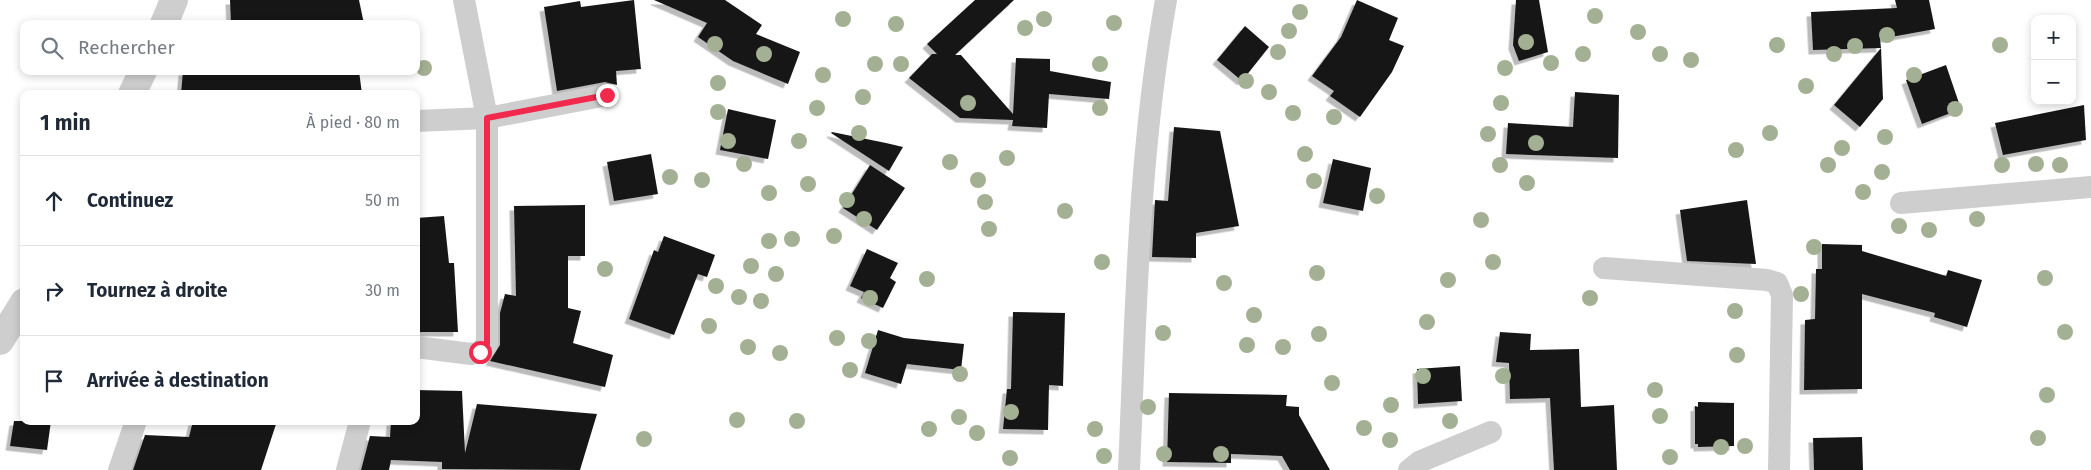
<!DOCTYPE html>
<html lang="fr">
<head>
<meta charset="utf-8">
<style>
  :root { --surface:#fff; --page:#f6f6f7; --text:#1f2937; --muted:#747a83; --line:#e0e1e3 }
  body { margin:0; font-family:"Fira Sans",sans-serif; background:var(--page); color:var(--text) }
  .controls { position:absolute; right:15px; top:15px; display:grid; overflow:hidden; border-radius:10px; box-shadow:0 2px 8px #0003 }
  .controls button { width:45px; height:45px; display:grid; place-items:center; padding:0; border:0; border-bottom:1px solid var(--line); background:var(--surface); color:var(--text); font:25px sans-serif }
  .stop { position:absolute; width:15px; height:15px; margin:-11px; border:4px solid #f1294d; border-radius:50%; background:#fff }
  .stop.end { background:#f1294d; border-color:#fff; box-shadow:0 1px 5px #0008 }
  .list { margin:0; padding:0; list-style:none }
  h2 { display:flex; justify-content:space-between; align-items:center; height:65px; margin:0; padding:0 20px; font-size:21px }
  h2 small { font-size:16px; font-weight:400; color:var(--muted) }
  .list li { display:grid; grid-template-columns:32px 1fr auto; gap:15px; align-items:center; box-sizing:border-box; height:90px; padding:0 20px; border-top:1px solid var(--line) }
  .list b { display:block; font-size:19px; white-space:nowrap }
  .list em { font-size:16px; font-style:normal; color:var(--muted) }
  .icon { flex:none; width:28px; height:28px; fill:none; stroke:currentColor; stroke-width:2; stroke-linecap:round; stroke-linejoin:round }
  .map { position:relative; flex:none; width:2091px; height:470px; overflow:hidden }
  .search { position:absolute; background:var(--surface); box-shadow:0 2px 8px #0003; left:20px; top:20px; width:400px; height:55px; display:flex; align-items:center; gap:12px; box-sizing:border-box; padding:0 18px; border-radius:10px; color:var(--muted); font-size:19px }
  .panel { position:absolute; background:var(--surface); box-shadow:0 2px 8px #0003; left:20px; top:90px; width:400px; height:335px; border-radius:10px }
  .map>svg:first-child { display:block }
  .building { fill:#181818; filter:url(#shadow) }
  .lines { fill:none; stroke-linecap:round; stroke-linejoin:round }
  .minor { stroke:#cecece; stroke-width:22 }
  .tertiary { stroke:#cecece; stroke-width:28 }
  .tree { fill:#a4b093 }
  .route { stroke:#f1294d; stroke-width:6 }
</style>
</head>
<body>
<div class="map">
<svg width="2091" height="470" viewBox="0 0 2091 470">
  <defs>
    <filter id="shadow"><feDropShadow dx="-4.5" dy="4.5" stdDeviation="0" flood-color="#0004"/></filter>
  </defs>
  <rect width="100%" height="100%" fill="#fff"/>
  <g class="building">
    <path d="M230 0H359L364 24H231Z"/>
    <path d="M634 0 641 69 616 71 617 85 605 82 557 91 544 7 580 1 581 7Z"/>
    <path d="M654 0H725L762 25 756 34 800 52 788 84 733 61 698 37 707 23Z"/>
    <path d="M975 0H1014L955 55H961L1013 114 1016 58 1050 59V71L1111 82 1109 99 1049 94 1047 128 1012 126 1013 120 960 118 909 78 932 54H937L927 44Z"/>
    <path d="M1357 0 1398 18 1389 40 1404 46 1392 72 1360 117 1330 96 1334 91 1312 76 1341 37Z"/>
    <path d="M1516 0H1539L1548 52 1519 61 1513 45Z"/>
    <path d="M1895 0H1929L1935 29 1880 39 1881 48 1813 50 1811 12 1897 8Z"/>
    <path d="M1245 26 1269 47 1242 81 1217 60Z"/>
    <path d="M1881 48 1883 99 1860 127 1834 105Z"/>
    <path d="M1946 65 1961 109 1922 124 1906 80Z"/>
    <path d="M183 71H359L362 94H181Z"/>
    <path d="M1575 92 1619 95 1618 158 1506 154 1508 123 1573 127Z"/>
    <path d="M2084 105 2086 140 2003 155 1995 123Z"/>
    <path d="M728 109 776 120 768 159 720 150Z"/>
    <path d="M1174 127 1220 131 1239 226 1196 233V258L1152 257 1155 200 1168 201Z"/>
    <path d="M832 132 886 143 903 147 889 171 831 133Z"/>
    <path d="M651 154 658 194 614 201 607 162Z"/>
    <path d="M1333 159 1371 168 1363 211 1323 203Z"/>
    <path d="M870 165 905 188 877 230 843 208Z"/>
    <path d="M1747 200 1756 264 1687 261 1680 210Z"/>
    <path d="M585 205V256H568V308L581 311 573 343 613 355 605 387 490 361 500 345V313L505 294 516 296 514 206Z"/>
    <path d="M444 216 449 263H454L458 332H416V218Z"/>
    <path d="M664 236 715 255 707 277 698 274 674 335 629 319 654 250 658 252Z"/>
    <path d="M1822 244 1862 245V251L1946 276 1948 270 1982 280 1967 327 1934 317 1935 313 1862 294V389L1804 390 1805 320 1815 319 1816 269H1822Z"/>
    <path d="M867 249 898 263 890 278 896 282 883 308 861 298 864 292 850 286Z"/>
    <path d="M1013 312 1065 313 1063 386 1049 385 1048 430 1003 429 1007 389H1011Z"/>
    <path d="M878 330 904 338 964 344 961 370 907 364 901 384 865 373Z"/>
    <path d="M1500 332 1531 334 1530 350 1579 349 1581 407 1614 405 1617 470H1554L1550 398 1510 399 1509 363 1496 362Z"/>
    <path d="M1460 366 1462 401 1418 404 1417 369Z"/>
    <path d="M416 390 462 391 465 453 477 404 597 414 580 470 442 469V462L391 460 389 470H361L370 436 390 437 391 421H416Z"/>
    <path d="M1169 393 1287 395 1286 406 1299 407V415L1330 470H1290L1282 456 1231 454V463L1167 462Z"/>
    <path d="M1698 402 1734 403V446L1698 447V444H1695V406L1698 407Z"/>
    <path d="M14 421H51L47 450 10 446Z"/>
    <path d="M193 421H277L261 470H133L145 435 189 437Z"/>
    <path d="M1862 437 1863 470H1814L1813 438Z"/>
  </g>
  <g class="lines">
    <g class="minor">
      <path d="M416 121 487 118 607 95"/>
      <path d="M1901 203 2091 187"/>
      <path d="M1604 268 1767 280 1777 283 1782 295 1779 470"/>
      <path d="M416 347 471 354 480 352 487 344V118L464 0"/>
      <path d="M119 470 136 421"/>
      <path d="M347 470 360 421"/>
      <path d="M1129 470C1136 313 1138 155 1166 0"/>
      <path d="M1409 470 1419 462 1491 432"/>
    </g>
    <g class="tertiary">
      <path d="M164 24 174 0"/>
      <path d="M132 94 143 71"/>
      <path d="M0 341 24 302"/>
    </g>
  </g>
  <g class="tree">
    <circle cx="1300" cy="12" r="8"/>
    <circle cx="1595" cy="16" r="8"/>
    <circle cx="843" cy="19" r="8"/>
    <circle cx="1044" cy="19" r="8"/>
    <circle cx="1114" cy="23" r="8"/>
    <circle cx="896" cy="24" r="8"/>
    <circle cx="1025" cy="28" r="8"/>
    <circle cx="1289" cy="31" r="8"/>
    <circle cx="1638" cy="32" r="8"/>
    <circle cx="1887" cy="35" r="8"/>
    <circle cx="1526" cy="42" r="8"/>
    <circle cx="715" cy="44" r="8"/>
    <circle cx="1777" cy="45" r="8"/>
    <circle cx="2000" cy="45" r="8"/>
    <circle cx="1855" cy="46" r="8"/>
    <circle cx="1278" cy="52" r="8"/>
    <circle cx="764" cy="54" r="8"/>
    <circle cx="1583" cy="54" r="8"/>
    <circle cx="1660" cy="54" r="8"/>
    <circle cx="1834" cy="54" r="8"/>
    <circle cx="1691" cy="60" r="8"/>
    <circle cx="1551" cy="63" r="8"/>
    <circle cx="875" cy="64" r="8"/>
    <circle cx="901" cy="64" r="8"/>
    <circle cx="1100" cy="64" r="8"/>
    <circle cx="424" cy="68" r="8"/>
    <circle cx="1505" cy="68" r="8"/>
    <circle cx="823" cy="75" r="8"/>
    <circle cx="1914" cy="75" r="8"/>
    <circle cx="1246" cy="81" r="8"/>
    <circle cx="718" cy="83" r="8"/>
    <circle cx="1806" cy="86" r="8"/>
    <circle cx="1269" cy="92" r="8"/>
    <circle cx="863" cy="97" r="8"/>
    <circle cx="968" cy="103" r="8"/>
    <circle cx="1501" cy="103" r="8"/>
    <circle cx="817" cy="108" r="8"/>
    <circle cx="1100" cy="108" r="8"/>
    <circle cx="1955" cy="109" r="8"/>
    <circle cx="718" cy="112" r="8"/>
    <circle cx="1293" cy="113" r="8"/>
    <circle cx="1334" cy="117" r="8"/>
    <circle cx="859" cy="133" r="8"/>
    <circle cx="1770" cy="133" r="8"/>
    <circle cx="1488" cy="134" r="8"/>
    <circle cx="1885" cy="137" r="8"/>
    <circle cx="728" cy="141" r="8"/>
    <circle cx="799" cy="141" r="8"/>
    <circle cx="1536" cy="143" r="8"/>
    <circle cx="1842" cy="148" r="8"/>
    <circle cx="1736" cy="150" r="8"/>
    <circle cx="1305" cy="154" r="8"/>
    <circle cx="1007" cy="158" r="8"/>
    <circle cx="950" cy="162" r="8"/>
    <circle cx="744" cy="164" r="8"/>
    <circle cx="2036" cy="164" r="8"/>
    <circle cx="1500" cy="165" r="8"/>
    <circle cx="1828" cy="165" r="8"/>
    <circle cx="2002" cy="165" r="8"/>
    <circle cx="2060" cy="165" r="8"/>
    <circle cx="1882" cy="172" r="8"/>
    <circle cx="670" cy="177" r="8"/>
    <circle cx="702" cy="180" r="8"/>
    <circle cx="978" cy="180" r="8"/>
    <circle cx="1314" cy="181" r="8"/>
    <circle cx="1527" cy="183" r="8"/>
    <circle cx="808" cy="184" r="8"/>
    <circle cx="1863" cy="192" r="8"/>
    <circle cx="769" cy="193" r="8"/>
    <circle cx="1377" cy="196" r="8"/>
    <circle cx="847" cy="200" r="8"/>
    <circle cx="985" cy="202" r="8"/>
    <circle cx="1065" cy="211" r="8"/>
    <circle cx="864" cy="219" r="8"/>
    <circle cx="1977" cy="219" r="8"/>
    <circle cx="1481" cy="220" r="8"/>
    <circle cx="1899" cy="226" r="8"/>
    <circle cx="989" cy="229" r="8"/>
    <circle cx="1929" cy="230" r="8"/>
    <circle cx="834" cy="236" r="8"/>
    <circle cx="792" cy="239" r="8"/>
    <circle cx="769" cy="241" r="8"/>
    <circle cx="1814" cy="247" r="8"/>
    <circle cx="1102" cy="262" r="8"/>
    <circle cx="1493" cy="262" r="8"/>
    <circle cx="751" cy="266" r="8"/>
    <circle cx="605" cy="269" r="8"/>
    <circle cx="1317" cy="273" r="8"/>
    <circle cx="776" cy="274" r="8"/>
    <circle cx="2045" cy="278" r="8"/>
    <circle cx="927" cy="279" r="8"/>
    <circle cx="1448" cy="280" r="8"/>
    <circle cx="1224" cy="283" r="8"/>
    <circle cx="716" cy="286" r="8"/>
    <circle cx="1801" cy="294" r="8"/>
    <circle cx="739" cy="297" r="8"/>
    <circle cx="870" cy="298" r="8"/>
    <circle cx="1590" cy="298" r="8"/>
    <circle cx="761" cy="301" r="8"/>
    <circle cx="1735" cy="311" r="8"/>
    <circle cx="1254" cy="315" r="8"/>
    <circle cx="1427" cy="322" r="8"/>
    <circle cx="709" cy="326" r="8"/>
    <circle cx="2065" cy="332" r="8"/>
    <circle cx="1163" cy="333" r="8"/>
    <circle cx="1319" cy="334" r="8"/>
    <circle cx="837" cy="338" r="8"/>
    <circle cx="869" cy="341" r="8"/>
    <circle cx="1247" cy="345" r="8"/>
    <circle cx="748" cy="347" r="8"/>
    <circle cx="1283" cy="347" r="8"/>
    <circle cx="780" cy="353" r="8"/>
    <circle cx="1737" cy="355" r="8"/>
    <circle cx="850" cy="370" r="8"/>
    <circle cx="960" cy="374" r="8"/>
    <circle cx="1423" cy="376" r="8"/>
    <circle cx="1503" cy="376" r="8"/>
    <circle cx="1332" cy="383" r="8"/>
    <circle cx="1655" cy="390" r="8"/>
    <circle cx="2047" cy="395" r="8"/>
    <circle cx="1391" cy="405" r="8"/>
    <circle cx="1148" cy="407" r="8"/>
    <circle cx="1011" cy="412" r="8"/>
    <circle cx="1660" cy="416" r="8"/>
    <circle cx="959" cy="417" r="8"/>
    <circle cx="737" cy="420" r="8"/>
    <circle cx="797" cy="421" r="8"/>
    <circle cx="1450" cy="421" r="8"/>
    <circle cx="1364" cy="428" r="8"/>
    <circle cx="929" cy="429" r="8"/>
    <circle cx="1095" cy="429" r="8"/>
    <circle cx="977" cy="433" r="8"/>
    <circle cx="2038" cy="438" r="8"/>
    <circle cx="644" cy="439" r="8"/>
    <circle cx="1390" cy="440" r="8"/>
    <circle cx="1745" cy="446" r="8"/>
    <circle cx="1721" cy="447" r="8"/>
    <circle cx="1164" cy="454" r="8"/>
    <circle cx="1221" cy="454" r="8"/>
    <circle cx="1104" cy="456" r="8"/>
    <circle cx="1670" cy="457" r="8"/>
    <circle cx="1010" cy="458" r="8"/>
  </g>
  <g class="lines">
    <path class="route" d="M480 352 487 344V118L607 95"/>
  </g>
</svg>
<div class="controls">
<button>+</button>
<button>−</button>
</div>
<div class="stop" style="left:480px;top:352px"></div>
<div class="stop end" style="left:607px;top:95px"></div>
<div class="search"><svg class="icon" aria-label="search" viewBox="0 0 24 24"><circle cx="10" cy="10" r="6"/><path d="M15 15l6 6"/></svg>Rechercher</div>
<section class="panel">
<h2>1 min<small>À pied · 80 m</small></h2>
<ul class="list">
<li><svg class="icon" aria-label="ahead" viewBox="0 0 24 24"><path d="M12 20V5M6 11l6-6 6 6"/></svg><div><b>Continuez</b></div><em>50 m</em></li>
<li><svg class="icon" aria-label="right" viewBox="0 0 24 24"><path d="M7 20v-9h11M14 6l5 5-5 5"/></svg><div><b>Tournez à droite</b></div><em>30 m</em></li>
<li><svg class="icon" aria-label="arrive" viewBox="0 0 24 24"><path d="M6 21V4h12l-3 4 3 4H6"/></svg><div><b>Arrivée à destination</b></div></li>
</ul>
</section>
</div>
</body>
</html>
